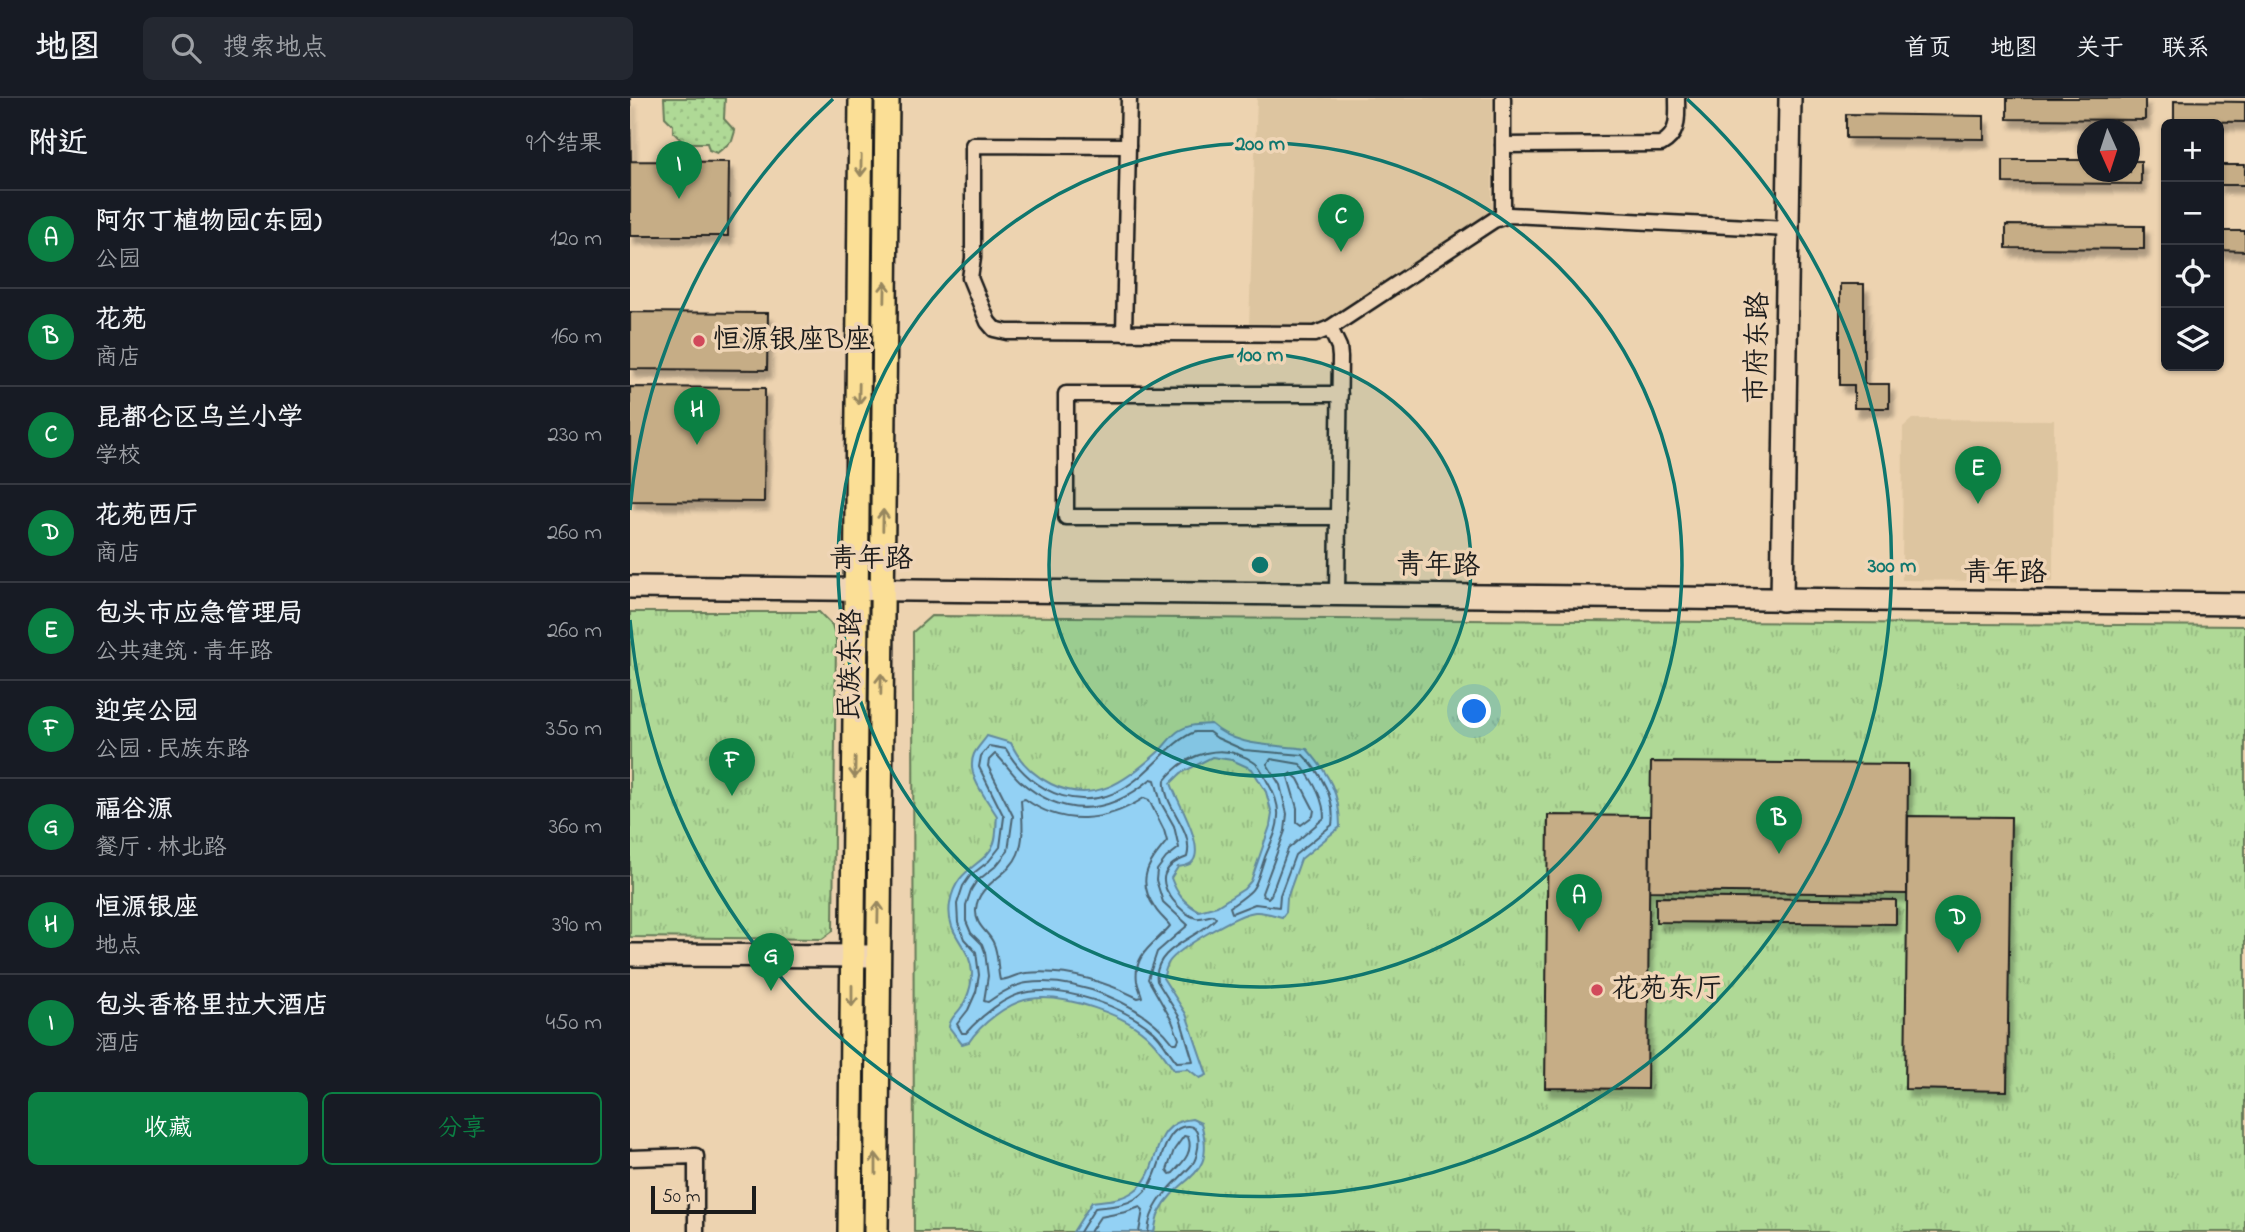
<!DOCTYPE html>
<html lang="zh">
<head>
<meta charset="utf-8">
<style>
  :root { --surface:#171b24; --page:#242831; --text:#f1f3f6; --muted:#9ea1a6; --line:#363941; --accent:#0b8043 }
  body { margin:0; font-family:"Indie Flower","LXGW WenKai TC",sans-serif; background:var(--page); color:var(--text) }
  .controls { position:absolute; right:21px; top:21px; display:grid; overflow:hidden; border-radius:10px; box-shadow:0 2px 5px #0004 }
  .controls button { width:63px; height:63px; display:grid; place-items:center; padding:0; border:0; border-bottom:2px solid var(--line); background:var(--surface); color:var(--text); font:35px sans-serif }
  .compass { position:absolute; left:1447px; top:21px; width:63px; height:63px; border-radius:50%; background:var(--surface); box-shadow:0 2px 5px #0004; rotate:177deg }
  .scale { position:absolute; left:21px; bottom:18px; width:105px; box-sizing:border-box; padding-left:7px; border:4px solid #1c1c1c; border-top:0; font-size:19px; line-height:24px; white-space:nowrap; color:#1c1c1c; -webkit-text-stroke:5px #efd5b6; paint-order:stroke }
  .you { position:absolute; left:845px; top:614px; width:24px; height:24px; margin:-18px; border:5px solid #fff; border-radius:50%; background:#1a73e8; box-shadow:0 0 0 10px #1a73e833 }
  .badge { display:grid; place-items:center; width:46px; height:46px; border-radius:50%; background:var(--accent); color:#fff; font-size:23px; font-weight:700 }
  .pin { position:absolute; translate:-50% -58px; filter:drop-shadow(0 2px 4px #0008) }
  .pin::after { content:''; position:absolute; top:37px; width:24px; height:21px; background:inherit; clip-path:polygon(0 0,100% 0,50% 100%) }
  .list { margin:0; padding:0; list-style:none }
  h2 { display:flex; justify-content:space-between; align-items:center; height:91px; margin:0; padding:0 28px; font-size:30px }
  h2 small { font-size:23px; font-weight:400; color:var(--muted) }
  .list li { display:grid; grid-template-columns:46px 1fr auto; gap:21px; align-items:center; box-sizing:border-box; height:98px; padding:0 28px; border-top:2px solid var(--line) }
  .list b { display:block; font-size:26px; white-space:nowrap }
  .list p { margin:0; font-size:23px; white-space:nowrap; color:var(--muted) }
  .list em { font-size:23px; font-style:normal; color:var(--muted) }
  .actions { display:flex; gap:14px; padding:21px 28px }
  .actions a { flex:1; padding:16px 0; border:2px solid var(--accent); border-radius:10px; text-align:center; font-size:24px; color:var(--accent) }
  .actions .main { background:var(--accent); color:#fff }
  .icon { flex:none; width:38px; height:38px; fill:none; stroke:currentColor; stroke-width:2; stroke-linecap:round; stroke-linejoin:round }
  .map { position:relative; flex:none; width:1615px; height:1134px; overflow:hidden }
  header { display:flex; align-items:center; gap:42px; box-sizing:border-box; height:98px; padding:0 35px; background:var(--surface); border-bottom:2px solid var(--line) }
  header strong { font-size:33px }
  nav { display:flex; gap:38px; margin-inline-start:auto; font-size:24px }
  .search { width:490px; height:63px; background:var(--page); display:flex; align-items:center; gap:18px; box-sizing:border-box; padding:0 24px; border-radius:10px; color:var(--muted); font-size:26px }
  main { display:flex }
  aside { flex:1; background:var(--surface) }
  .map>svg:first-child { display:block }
  .built { fill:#ddc5a0 }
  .grass { fill:url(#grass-dots); stroke:#667a59; stroke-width:2 }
  .park { fill:url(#park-tufts); stroke:#667a59; stroke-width:2 }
  .water { fill:#93d1f4; stroke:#63899e; stroke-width:2; fill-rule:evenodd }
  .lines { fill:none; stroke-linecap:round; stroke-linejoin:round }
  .shore { stroke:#4c6472; stroke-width:2 }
  .building { fill:#c6ad86; stroke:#1c1c1c; stroke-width:2; filter:url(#shadow) }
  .street-casing { stroke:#1c1c1c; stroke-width:19 }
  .secondary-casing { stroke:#1c1c1c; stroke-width:26 }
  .primary-casing { stroke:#1c1c1c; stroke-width:28 }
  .street { stroke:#efd5b6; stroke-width:14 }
  .secondary { stroke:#efd5b6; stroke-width:21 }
  .primary { stroke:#fbdf96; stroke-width:23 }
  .oneway { stroke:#97875f }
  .ring { fill:none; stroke:#0f766e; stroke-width:3.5 }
  .poi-dot { fill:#d1495b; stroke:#efd5b6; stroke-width:2.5 }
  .labels { text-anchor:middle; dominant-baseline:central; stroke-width:7; stroke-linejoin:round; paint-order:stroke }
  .poi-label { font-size:28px; fill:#1c1c1c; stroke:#efd5b6; text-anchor:start }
  .street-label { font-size:28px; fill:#1c1c1c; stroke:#efd5b6 }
  .centre { fill:#0f766e; stroke:#efd5b6; stroke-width:3.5 }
  .ring-label { font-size:21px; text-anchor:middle; font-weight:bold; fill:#0f766e; stroke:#efd5b6; stroke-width:7; stroke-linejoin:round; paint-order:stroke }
</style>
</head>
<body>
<header>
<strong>地图</strong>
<div class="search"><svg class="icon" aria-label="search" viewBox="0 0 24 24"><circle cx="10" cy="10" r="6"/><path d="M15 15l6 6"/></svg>搜索地点</div>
<nav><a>首页</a><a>地图</a><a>关于</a><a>联系</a></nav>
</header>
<main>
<aside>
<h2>附近<small>9个结果</small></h2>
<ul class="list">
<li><span class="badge">A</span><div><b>阿尔丁植物园(东园)</b><p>公园</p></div><em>120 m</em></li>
<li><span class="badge">B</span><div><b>花苑</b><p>商店</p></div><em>160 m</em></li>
<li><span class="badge">C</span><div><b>昆都仑区乌兰小学</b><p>学校</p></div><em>230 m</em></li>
<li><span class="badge">D</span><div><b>花苑西厅</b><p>商店</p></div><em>260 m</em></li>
<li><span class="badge">E</span><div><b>包头市应急管理局</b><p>公共建筑 · 青年路</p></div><em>260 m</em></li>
<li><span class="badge">F</span><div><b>迎宾公园</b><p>公园 · 民族东路</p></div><em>350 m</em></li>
<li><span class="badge">G</span><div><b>福谷源</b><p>餐厅 · 林北路</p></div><em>360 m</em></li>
<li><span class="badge">H</span><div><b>恒源银座</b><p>地点</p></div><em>390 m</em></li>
<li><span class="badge">I</span><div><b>包头香格里拉大酒店</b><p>酒店</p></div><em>450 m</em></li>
</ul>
<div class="actions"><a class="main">收藏</a><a>分享</a></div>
</aside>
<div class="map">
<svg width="1615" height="1134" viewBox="0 0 1615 1134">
  <defs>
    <pattern id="grass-dots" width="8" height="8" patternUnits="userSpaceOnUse" patternTransform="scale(1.75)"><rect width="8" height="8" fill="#afd996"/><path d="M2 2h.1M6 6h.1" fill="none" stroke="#96ba81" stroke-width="1.8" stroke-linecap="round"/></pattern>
    <pattern id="park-tufts" width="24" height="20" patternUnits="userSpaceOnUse" patternTransform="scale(1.75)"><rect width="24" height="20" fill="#afd996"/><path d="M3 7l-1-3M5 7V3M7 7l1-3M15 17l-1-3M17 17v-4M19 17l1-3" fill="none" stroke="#96ba81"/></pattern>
    <filter id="shadow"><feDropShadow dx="4.5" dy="8" stdDeviation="2" flood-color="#0004"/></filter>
  </defs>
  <rect width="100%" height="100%" fill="#edd3b0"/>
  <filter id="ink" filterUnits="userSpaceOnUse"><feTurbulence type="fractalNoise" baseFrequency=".0143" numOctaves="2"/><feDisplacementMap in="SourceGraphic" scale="14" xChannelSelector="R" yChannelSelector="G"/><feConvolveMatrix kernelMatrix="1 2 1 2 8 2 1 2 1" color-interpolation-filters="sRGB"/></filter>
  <g filter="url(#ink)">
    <g class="built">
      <path d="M627 0H862V112L691 226 683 229 619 228Z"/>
      <path d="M1282 321 1424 322 1423 484 1272 482 1273 329Z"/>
    </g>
    <path class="grass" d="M34 0H95L94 21 105 33 102 43 87 55 79 52 77 45H54L43 34V27L35 19Z"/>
    <g class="park">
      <path d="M0 514H189L202 527 206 540 203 833 192 841 0 839Z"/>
      <path d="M301 518 1615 528V1134H284L283 534Z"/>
    </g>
    <g class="water">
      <path d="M581 626C607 650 645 646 677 651 699 676 710 696 710 729L671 761 657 800 656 814 652 819C644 817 633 813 625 814 607 816 549 850 539 864 536 868 535 875 533 880L556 916 577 977 570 980 558 971 544 972C537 962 530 951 521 942 497 916 434 896 400 901 378 904 350 927 339 944L332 946 319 929C320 920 325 918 330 911 337 902 342 887 342 875 341 847 315 838 320 805 326 768 356 768 364 745 367 737 366 726 367 718 357 701 335 677 344 656 347 650 353 644 357 638L381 645C389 663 403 677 421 686 464 707 496 683 527 655 535 648 541 637 550 632 560 626 570 627 581 626ZM582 659 602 662 622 671 636 694 642 716 640 728 621 783 614 791 587 808 569 813C554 805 547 796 541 780L548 769C553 768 560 768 563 763 575 747 546 702 541 685L551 675Z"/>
      <path d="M562 1021 571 1025C587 1082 550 1075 530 1113 526 1119 526 1127 524 1134H443L462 1104C476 1102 492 1102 504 1093 534 1073 517 1025 562 1021Z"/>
    </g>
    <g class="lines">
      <g class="shore">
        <path d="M565 634H579L587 640 614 652 673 657C691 675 706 701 702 727L665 757 650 797 649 809 625 806 602 815 600 809C629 789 624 791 635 759 640 746 648 733 648 718 649 707 643 693 637 683 634 677 631 669 625 665 595 643 557 654 535 682 532 709 565 731 557 759 548 763 540 765 535 776 529 791 552 816 566 820 571 821 578 818 583 817L586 820C570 840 522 849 527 883L550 920 563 963 547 964C539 955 533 942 524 934 495 909 437 888 398 894 376 897 350 919 336 935H332L327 926 338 912 346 894 349 877 346 854 334 841 328 825 327 806 333 788 340 778 359 763 370 749 374 719 349 669 351 658 359 648 376 651C402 697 457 719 503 684 523 670 544 641 565 634Z"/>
        <path d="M365 656C370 658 383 677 390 683 434 721 478 717 521 681L525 682 531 705 544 728 549 750 536 760 527 772 526 782 533 804 558 827 527 854 518 881 542 923 549 941 547 945H543C513 905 446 879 397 885 383 887 369 896 358 904L354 903 358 878 355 854 352 846 341 835 336 823V807L341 792 346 784 366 768 378 753 383 718 358 668 359 662Z"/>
        <path d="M641 661 670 666C682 681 694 701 694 720L658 751 641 797 638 800 633 798 632 795 655 733 657 716 650 687 637 666Z"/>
        <path d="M661 675 668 681 684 712 683 718 671 727 667 724V710L658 679Z"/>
        <path d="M514 700 519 702 534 732 537 743C519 765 505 781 525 810 529 817 536 822 540 828 526 845 503 855 507 883 508 889 511 894 512 899L508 900C474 883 434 871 396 875 386 876 378 882 370 882 367 871 369 856 363 844 357 832 345 828 346 811 348 785 379 779 388 756 395 739 392 719 391 702L395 701C433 729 476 724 514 700Z"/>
        <path d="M554 1038 558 1039C564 1054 553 1064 543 1075L540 1076 537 1072 544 1052Z"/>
        <path d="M450 1134 465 1110C480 1108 494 1108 507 1100 533 1085 528 1037 552 1029 575 1021 570 1059 561 1068 542 1089 520 1104 518 1134"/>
        <path d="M460 1134 470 1119 496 1114 510 1109 513 1112 509 1134"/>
      </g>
    </g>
    <g class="building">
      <path d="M0 0 1 63 99 64 98 138H0Z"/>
      <path d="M1377 0H1515V22L1377 21Z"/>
      <path d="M1544 3 1615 4V24L1544 23Z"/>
      <path d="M1216 16 1354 18V41L1216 40Z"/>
      <path d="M1373 62H1458V74H1500V63H1511V86L1373 85Z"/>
      <rect x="1589" y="67" width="26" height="20"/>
      <path d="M1376 127 1514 128V151L1376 150Z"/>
      <path d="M1589 133H1615V153L1589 152Z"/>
      <path d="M1210 186H1234V286H1259V310H1224V287H1210Z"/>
      <path d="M0 214 138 215 137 272 0 271Z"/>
      <path d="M0 289 135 290 134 404 0 403Z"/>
      <path d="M1021 664 1278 666 1277 796 1019 793Z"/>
      <path d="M918 717 1020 718 1017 991 915 990Z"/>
      <path d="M1278 718 1381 719 1377 993 1275 991Z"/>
      <path d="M1026 799 1266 802V826L1026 824Z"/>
    </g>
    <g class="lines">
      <defs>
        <g id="street">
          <path d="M873 0V118"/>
          <path d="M873 47 1031 46C1050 36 1047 18 1047 0"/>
          <path d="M498 48 343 47V160L340 180 358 224 364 231 377 234 685 236 700 230 864 122 879 117 1160 131"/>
          <path d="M700 230 709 249 710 259 707 496"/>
          <path d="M494 235 499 0"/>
          <path d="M708 419H436V296H710"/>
          <path d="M0 1060 66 1058V1134"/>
        </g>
        <g id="secondary">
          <path d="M0 489 1615 506"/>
          <path d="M1152 502 1160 0"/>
          <path d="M0 857 248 858"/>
        </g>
        <g id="primary">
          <path d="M220 1134 231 0"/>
          <path d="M246 1134 257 0"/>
        </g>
      </defs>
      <use href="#street" class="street-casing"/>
      <use href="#secondary" class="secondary-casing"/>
      <use href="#primary" class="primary-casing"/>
      <use href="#street" class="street"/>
      <use href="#secondary" class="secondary"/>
      <use href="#primary" class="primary"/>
    </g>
    <defs><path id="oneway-shaft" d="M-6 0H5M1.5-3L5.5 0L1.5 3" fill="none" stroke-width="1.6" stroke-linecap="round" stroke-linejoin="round" transform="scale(1.75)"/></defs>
    <g class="oneway">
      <use href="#oneway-shaft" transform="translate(231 68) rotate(91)"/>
      <use href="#oneway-shaft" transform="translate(255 194) rotate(-89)"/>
      <use href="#oneway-shaft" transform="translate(229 296) rotate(91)"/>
      <use href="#oneway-shaft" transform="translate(253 422) rotate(-89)"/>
      <use href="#oneway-shaft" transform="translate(251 586) rotate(-89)"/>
      <use href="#oneway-shaft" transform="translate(225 670) rotate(91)"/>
      <use href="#oneway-shaft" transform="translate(248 814) rotate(-89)"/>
      <use href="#oneway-shaft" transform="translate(222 898) rotate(90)"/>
      <use href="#oneway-shaft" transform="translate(246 1066) rotate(-90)"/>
    </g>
  </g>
  <circle cx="630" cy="467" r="211" fill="#0f766e" fill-opacity=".12"/>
  <g class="ring">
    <circle cx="630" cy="467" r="211"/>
    <circle cx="630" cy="467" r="422"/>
    <path d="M0 412A632 632 0 0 1 203 1M1057 1A632 632 0 1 1 0 522"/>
  </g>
  <g class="poi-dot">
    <circle cx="69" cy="243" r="7"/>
    <circle cx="967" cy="892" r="7"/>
  </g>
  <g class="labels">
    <g class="poi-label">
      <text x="83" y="243">恒源银座B座</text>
      <text x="981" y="892">花苑东厅</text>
    </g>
    <g class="street-label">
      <text transform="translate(1129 250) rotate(-89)">市府东路</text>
      <text x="241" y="462">青年路</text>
      <text transform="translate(808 469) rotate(1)">青年路</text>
      <text x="1375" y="476">青年路</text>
      <text transform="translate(222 567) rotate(-89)">民族东路</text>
    </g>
  </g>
  <circle cx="630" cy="467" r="10" class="centre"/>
  <g class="ring-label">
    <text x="630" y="52">200 m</text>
    <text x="630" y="263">100 m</text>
    <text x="1262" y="474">300 m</text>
  </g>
</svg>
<div class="controls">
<button>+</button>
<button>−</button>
<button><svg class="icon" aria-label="locate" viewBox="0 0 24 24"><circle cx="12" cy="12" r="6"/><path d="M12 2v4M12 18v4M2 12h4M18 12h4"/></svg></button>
<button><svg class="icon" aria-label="layers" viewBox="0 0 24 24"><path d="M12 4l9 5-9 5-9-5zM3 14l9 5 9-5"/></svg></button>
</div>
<svg class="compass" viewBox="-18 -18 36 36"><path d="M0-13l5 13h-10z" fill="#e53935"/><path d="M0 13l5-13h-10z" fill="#9ea1a6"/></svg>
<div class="scale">50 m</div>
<div class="you"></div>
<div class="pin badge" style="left:949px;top:834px">A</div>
<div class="pin badge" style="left:1149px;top:756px">B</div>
<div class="pin badge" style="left:711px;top:154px">C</div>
<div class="pin badge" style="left:1328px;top:855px">D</div>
<div class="pin badge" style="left:1348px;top:406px">E</div>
<div class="pin badge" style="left:102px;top:698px">F</div>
<div class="pin badge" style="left:141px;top:893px">G</div>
<div class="pin badge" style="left:67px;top:347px">H</div>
<div class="pin badge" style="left:49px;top:101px">I</div>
</div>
</main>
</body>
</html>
